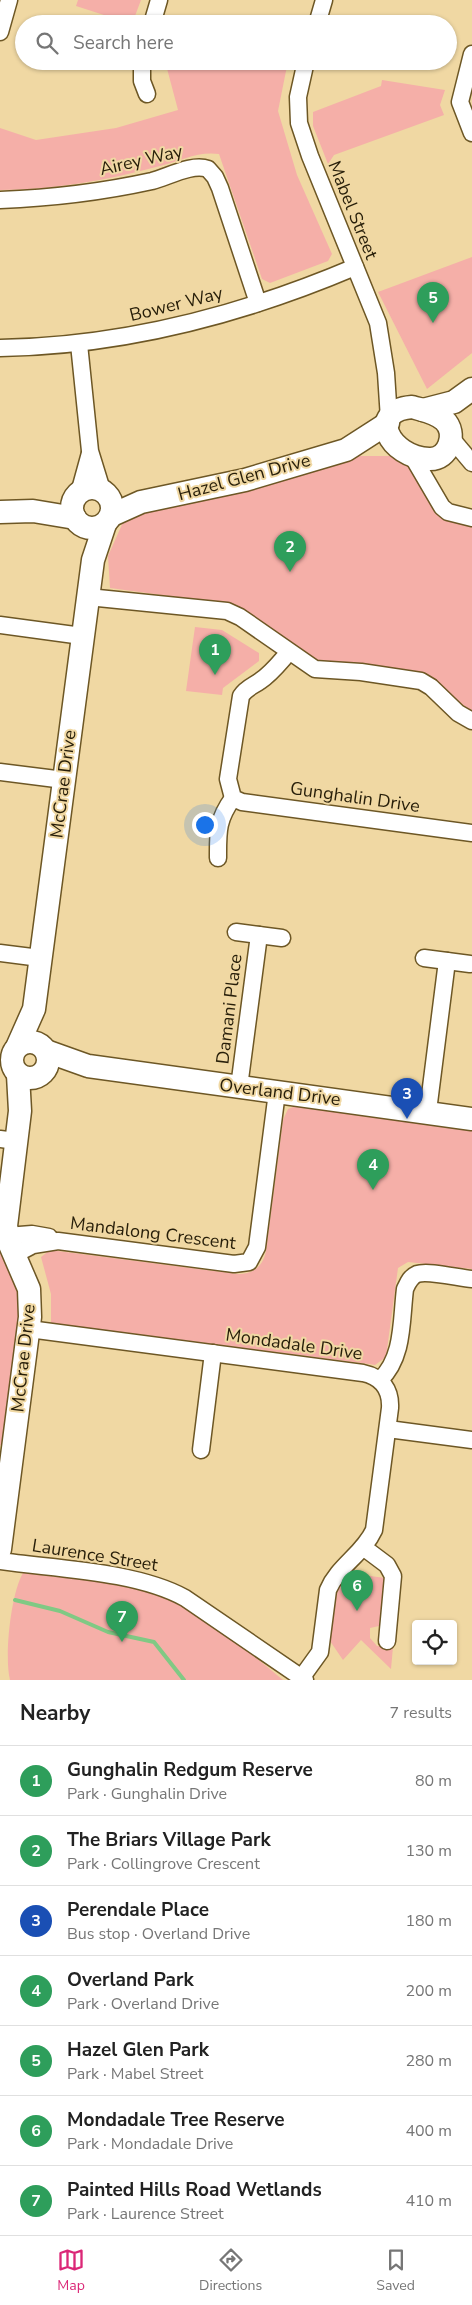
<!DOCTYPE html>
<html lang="en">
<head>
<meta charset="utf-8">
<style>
  :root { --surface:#fff; --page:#f2f2f2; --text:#222; --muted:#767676; --line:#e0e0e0; --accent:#db2777 }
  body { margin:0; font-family:"Nunito Sans",sans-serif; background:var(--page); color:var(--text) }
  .controls { position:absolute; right:15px; bottom:15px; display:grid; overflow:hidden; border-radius:5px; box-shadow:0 1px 4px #0004 }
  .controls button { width:45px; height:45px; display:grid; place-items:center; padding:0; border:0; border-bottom:1px solid var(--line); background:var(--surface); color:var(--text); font:25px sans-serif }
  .you { position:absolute; left:204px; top:824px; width:18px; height:18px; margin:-12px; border:4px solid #fff; border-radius:50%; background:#1a73e8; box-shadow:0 0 0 8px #1a73e833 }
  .badge { display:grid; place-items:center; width:32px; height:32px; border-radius:50%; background:var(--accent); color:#fff; font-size:16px; font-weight:700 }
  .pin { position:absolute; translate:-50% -41px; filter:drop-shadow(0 1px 2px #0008) }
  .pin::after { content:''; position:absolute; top:26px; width:18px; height:15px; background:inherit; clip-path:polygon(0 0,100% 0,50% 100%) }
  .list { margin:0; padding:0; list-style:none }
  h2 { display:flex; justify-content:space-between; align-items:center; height:65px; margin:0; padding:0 20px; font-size:21px }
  h2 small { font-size:16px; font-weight:400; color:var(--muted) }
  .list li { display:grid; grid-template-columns:32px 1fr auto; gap:15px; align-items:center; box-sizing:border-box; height:70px; padding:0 20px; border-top:1px solid var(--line) }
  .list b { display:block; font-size:19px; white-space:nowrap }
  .list p { margin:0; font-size:16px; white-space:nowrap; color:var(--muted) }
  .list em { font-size:16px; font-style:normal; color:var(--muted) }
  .icon { flex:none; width:28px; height:28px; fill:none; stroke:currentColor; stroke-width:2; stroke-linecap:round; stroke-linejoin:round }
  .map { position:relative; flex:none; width:472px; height:1680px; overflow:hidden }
  .search { position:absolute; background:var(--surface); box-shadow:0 1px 4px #0004; left:15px; right:15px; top:15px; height:55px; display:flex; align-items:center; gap:12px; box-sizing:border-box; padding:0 18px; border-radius:28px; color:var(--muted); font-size:19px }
  .sheet { height:555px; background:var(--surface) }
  nav { display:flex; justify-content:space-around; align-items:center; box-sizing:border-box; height:70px; border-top:1px solid var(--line); background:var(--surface); font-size:14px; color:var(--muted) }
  nav a { display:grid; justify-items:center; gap:2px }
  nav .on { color:var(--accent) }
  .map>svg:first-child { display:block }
  .green { fill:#f5afa8 }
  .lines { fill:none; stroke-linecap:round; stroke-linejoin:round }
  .stream { stroke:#80c984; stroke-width:4 }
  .street-casing { stroke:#6d5725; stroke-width:19 }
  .secondary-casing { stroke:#6d5725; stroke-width:25 }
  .street { stroke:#fff; stroke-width:16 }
  .secondary { stroke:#fff; stroke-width:22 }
  .labels { text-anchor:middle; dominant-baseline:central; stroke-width:4; stroke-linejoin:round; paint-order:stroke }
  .street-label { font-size:18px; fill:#271e09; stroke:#f0d8a3 }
</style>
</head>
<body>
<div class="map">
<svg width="472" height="1680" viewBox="0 0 472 1680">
  <rect width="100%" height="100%" fill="#f0d8a3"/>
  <g class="green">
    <path d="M78 0H141L132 24 76 6Z"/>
    <path d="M165 61H208L222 65 223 61H288L278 111 297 175 332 254 328 261 270 283 262 279 219 154C198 151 180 161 160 166 108 180 54 190 0 190V128L36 140 116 128 178 110Z"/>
    <path d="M382 80 445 90 440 105 444 115 334 155 328 164 313 126V112L381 86Z"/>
    <path d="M472 257V353L427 389 378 292Z"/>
    <path d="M343 456H391L410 463 429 502 445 516 472 523V712L425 674 317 662 228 604 110 588 108 556 124 520 160 503Z"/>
    <path d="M195 627 222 630 259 653V661L223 688 222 695 186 691Z"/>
    <path d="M298 1105 472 1130V1269L408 1262 398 1268 386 1357 375 1365 369 1364 51 1323V1294L41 1257 50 1250 238 1274C254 1274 263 1266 266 1251L283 1120 288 1109Z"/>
    <path d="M0 1243 15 1278 21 1304 8 1446 0 1445Z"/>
    <path d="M23 1573C70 1579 121 1581 166 1599 207 1615 249 1652 283 1680H10C4 1656 11 1593 23 1573Z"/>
    <path d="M348 1573 385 1578 379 1626 370 1628V1638L377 1646 393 1647 391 1669 361 1640 343 1660 330 1641 335 1596Z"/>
  </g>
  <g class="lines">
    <path class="stream" d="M15 1600 60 1611 108 1632 154 1642 184 1680"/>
    <defs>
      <g id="street">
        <path d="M152 24 159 0"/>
        <path d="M317 24 324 0"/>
        <path d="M0 32 9 0"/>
        <path d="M472 54 460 102 472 133"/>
        <path d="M142 61V81L147 94"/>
        <path d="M306 61 298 97 299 123 310 156 378 323 386 373 389 419"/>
        <path d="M0 200C52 198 102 192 152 181 168 177 192 163 208 169L215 177 220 188 258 303"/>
        <path d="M79 344 90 451 102 490"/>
        <path d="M0 348C123 346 242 315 355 267"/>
        <path d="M451 438 472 463"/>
        <path d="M411 454 442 507 448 512 472 518"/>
        <path d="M79 493 90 453"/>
        <path d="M88 597 227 611 240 617 315 669 361 672 421 681 431 687 458 713 472 721"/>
        <path d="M0 625 82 636"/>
        <path d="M289 652C280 662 272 673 260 681 253 686 246 688 241 696L228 779 233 798 242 802 472 833"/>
        <path d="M0 772 64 780"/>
        <path d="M218 858C218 832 217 820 233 798"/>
        <path d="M236 932 282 938"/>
        <path d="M0 953 40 958"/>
        <path d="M424 958 470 964"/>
        <path d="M239 1087 259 935"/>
        <path d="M428 1111 447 961"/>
        <path d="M0 1139 16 1141"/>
        <path d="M7 1236 32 1234 49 1237"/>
        <path d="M14 1255 33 1245 58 1241 234 1264 249 1262 257 1247 277 1092"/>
        <path d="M29 1329 363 1373C382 1377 391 1390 390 1408L374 1530C363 1554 338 1566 328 1590L320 1652 302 1677"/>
        <path d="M380 1380C404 1357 401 1321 405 1289 408 1283 410 1277 417 1274 428 1270 459 1278 472 1279"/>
        <path d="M388 1429 472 1440"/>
        <path d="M201 1450 213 1353"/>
        <path d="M363 1547 387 1565 393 1576 387 1641"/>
        <path d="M0 1561C56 1569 136 1571 185 1598L305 1680"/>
      </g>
      <g id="secondary">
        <path d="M412 407C422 410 435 412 444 420 458 433 449 460 429 459 389 457 366 411 412 407Z"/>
        <path d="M423 410 454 402 472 389"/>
        <circle cx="92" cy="508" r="20"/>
        <path d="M0 512 33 511 75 518"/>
        <path d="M112 515 141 502 245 480 346 450 388 423"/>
        <circle cx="30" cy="1060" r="18"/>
        <path d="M18 1045 34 1009 93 560 105 524"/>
        <path d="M46 1051 88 1066 472 1119"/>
        <path d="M0 1549 30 1317 29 1289 10 1245 6 1226 20 1111 18 1075"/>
      </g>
    </defs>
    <use href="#street" class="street-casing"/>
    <use href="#secondary" class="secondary-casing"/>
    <use href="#street" class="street"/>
    <use href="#secondary" class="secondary"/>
  </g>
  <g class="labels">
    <g class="street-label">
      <text transform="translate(141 160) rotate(-13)">Airey Way</text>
      <text transform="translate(353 210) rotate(68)">Mabel Street</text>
      <text transform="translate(176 304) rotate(-14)">Bower Way</text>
      <text transform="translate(244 477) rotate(-15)">Hazel Glen Drive</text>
      <text transform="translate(63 784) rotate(-83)">McCrae Drive</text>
      <text transform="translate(355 797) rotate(8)">Gunghalin Drive</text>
      <text transform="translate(229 1009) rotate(-83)">Damani Place</text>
      <text transform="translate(280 1092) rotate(7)">Overland Drive</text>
      <text transform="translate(153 1233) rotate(7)">Mandalong Crescent</text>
      <text transform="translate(294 1344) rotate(8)">Mondadale Drive</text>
      <text transform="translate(23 1358) rotate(-84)">McCrae Drive</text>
      <text transform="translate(95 1555) rotate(9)">Laurence Street</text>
    </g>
  </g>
</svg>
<div class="controls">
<button><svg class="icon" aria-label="locate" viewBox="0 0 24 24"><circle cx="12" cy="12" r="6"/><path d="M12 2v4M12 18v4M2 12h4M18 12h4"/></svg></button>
</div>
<div class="you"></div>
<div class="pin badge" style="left:215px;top:675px;background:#2e9e5b">1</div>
<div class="pin badge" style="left:290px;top:572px;background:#2e9e5b">2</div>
<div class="pin badge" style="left:407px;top:1119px;background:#1a4fb4">3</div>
<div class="pin badge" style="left:373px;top:1190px;background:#2e9e5b">4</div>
<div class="pin badge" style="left:433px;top:323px;background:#2e9e5b">5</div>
<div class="pin badge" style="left:357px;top:1611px;background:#2e9e5b">6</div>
<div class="pin badge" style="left:122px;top:1642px;background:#2e9e5b">7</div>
<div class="search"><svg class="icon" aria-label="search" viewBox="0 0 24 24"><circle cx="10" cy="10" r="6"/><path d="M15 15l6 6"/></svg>Search here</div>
</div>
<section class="sheet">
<h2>Nearby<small>7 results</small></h2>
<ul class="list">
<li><span class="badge" style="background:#2e9e5b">1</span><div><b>Gunghalin Redgum Reserve</b><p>Park · Gunghalin Drive</p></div><em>80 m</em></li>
<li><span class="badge" style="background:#2e9e5b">2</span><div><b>The Briars Village Park</b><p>Park · Collingrove Crescent</p></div><em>130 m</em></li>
<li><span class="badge" style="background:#1a4fb4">3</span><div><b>Perendale Place</b><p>Bus stop · Overland Drive</p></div><em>180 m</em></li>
<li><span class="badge" style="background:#2e9e5b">4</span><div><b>Overland Park</b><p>Park · Overland Drive</p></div><em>200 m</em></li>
<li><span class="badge" style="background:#2e9e5b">5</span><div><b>Hazel Glen Park</b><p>Park · Mabel Street</p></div><em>280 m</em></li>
<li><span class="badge" style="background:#2e9e5b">6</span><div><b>Mondadale Tree Reserve</b><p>Park · Mondadale Drive</p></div><em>400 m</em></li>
<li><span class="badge" style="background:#2e9e5b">7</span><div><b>Painted Hills Road Wetlands</b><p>Park · Laurence Street</p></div><em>410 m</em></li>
</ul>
</section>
<nav>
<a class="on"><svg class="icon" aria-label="map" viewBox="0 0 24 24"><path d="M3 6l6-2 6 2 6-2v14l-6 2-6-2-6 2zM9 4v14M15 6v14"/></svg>Map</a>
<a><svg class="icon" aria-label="directions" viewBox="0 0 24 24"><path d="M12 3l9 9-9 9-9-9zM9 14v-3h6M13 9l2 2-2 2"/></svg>Directions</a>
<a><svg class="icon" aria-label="saved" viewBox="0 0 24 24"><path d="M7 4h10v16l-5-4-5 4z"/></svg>Saved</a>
</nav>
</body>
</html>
